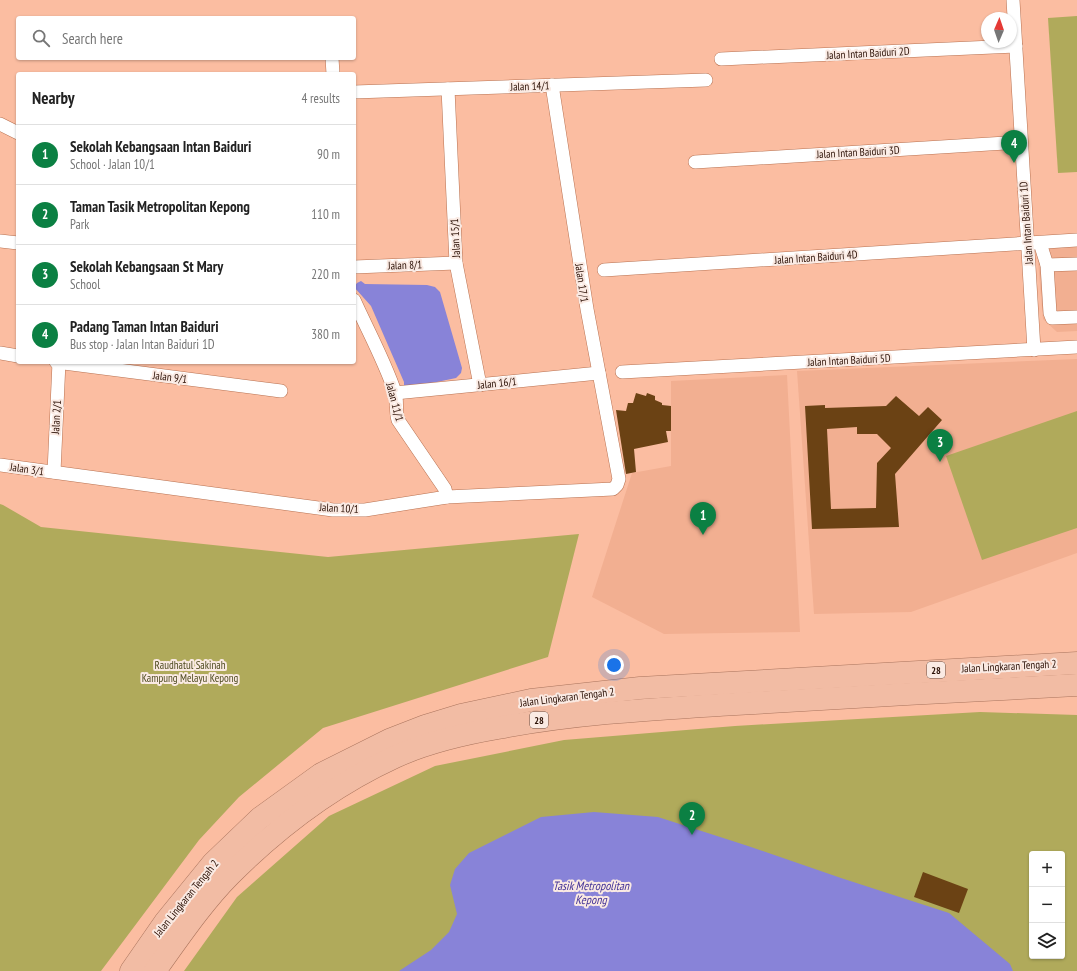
<!DOCTYPE html>
<html lang="en">
<head>
<meta charset="utf-8">
<style>
  :root { --surface:#fff; --page:#f2f2f2; --text:#222; --muted:#767676; --line:#e0e0e0; --accent:#0b8043 }
  body { margin:0; font-family:"PT Sans Narrow",sans-serif; background:var(--page); color:var(--text) }
  .controls { position:absolute; right:12px; bottom:12px; display:grid; overflow:hidden; border-radius:4px; box-shadow:0 1px 3px #0004 }
  .controls button { width:36px; height:36px; display:grid; place-items:center; padding:0; border:0; border-bottom:1px solid var(--line); background:var(--surface); color:var(--text); font:20px sans-serif }
  .compass { position:absolute; left:981px; top:12px; width:36px; height:36px; border-radius:50%; background:var(--surface); box-shadow:0 1px 3px #0004; rotate:2deg }
  .you { position:absolute; left:614px; top:665px; width:14px; height:14px; margin:-10px; border:3px solid #fff; border-radius:50%; background:#1a73e8; box-shadow:0 0 0 6px #1a73e833 }
  .badge { display:grid; place-items:center; width:26px; height:26px; border-radius:50%; background:var(--accent); color:#fff; font-size:13px; font-weight:700 }
  .pin { position:absolute; translate:-50% -33px; filter:drop-shadow(0 1px 2px #0008) }
  .pin::after { content:''; position:absolute; top:21px; width:14px; height:12px; background:inherit; clip-path:polygon(0 0,100% 0,50% 100%) }
  .list { margin:0; padding:0; list-style:none }
  h2 { display:flex; justify-content:space-between; align-items:center; height:52px; margin:0; padding:0 16px; font-size:17px }
  h2 small { font-size:13px; font-weight:400; color:var(--muted) }
  .list li { display:grid; grid-template-columns:26px 1fr auto; gap:12px; align-items:center; box-sizing:border-box; height:60px; padding:0 16px; border-top:1px solid var(--line) }
  .list b { display:block; font-size:15px; white-space:nowrap }
  .list p { margin:0; font-size:13px; white-space:nowrap; color:var(--muted) }
  .list em { font-size:13px; font-style:normal; color:var(--muted) }
  .icon { flex:none; width:22px; height:22px; fill:none; stroke:currentColor; stroke-width:2; stroke-linecap:round; stroke-linejoin:round }
  .map { position:relative; flex:none; width:1077px; height:971px; overflow:hidden }
  .search { position:absolute; background:var(--surface); box-shadow:0 1px 3px #0004; left:16px; top:16px; width:340px; height:44px; display:flex; align-items:center; gap:10px; box-sizing:border-box; padding:0 14px; border-radius:4px; color:var(--muted); font-size:15px }
  .panel { position:absolute; background:var(--surface); box-shadow:0 1px 3px #0004; left:16px; top:72px; width:340px; height:292px; border-radius:4px }
  .map>svg:first-child { display:block }
  .built { fill:#f2af91 }
  .green { fill:#b0aa5b; fill-rule:evenodd }
  .water { fill:#8883d8 }
  .building { fill:#6b4214; fill-rule:evenodd }
  .lines { fill:none; stroke-linecap:round; stroke-linejoin:round }
  .minor-casing { stroke:#b87150; stroke-width:14 }
  .trunk-casing { stroke:#aa745d; stroke-width:23 }
  .minor { stroke:#fff; stroke-width:13 }
  .trunk { stroke:#f2bca4; stroke-width:22 }
  .labels { text-anchor:middle; dominant-baseline:central; stroke-width:4; stroke-linejoin:round; paint-order:stroke }
  .shield { fill:#faeae3; stroke:#685046; stroke-width:1 }
  .shield-label { font-size:10px; font-weight:bold; fill:#290e03 }
  .street-label { font-size:11px; fill:#290e03; stroke:#faeae3 }
  .park-label { font-size:11px; fill:#4e4b20; stroke:#faeae3 }
  .water-label { font-size:12px; font-style:italic; fill:#453497; stroke:#faeae3 }
</style>
</head>
<body>
<div class="map">
<svg width="1077" height="971" viewBox="0 0 1077 971">
  <rect width="100%" height="100%" fill="#fbbda1"/>
  <g class="built">
    <path d="M1077 234V331L1057 332 1043 319 1036 237Z"/>
    <path d="M1077 359V553L911 612 814 614 797 371Z"/>
    <path d="M787 375 800 632 664 634 592 597 632 473 671 466V381Z"/>
  </g>
  <g class="green">
    <path d="M1077 16V172L1058 173 1048 18Z"/>
    <path d="M1077 411V528L982 560 946 456Z"/>
    <path d="M0 504 3 505 41 527 328 557 579 534 548 657 323 728 239 797 199 840 101 971H0Z"/>
    <path d="M980 712 1077 715V971H184L237 897 329 816 435 766 564 740 735 726ZM1032 854H1062V956H1032Z"/>
  </g>
  <g class="water">
    <path d="M361 281 365 284 427 285 435 287 440 292 462 368 461 373 456 378 413 387 404 386V382L371 306 354 287 357 283Z"/>
    <path d="M594 812 658 817 748 846 841 878 949 913 1010 964 1013 971H399L431 950 449 932 457 914 450 885 455 869 469 853 541 817Z"/>
  </g>
  <g class="building">
    <path d="M636 393 646 396 647 393 655 396V400L662 403V405L671 406V431H666L668 442 634 449 636 472 626 474 616 410 626 411 628 403H633Z"/>
    <path d="M896 396 919 416 928 407 942 420 895 474 899 527 812 529 805 406 825 405V408L886 406ZM857 427V434H877L891 448 877 463 876 508 831 509 827 429Z"/>
    <path d="M923 872 968 889 959 913 914 897Z"/>
  </g>
  <g class="lines">
    <defs>
      <g id="minor">
        <path d="M1013 0 1034 350"/>
        <path d="M332 58 333 74"/>
        <path d="M721 59 1016 46"/>
        <path d="M448 89 456 263 480 385"/>
        <path d="M354 92 706 80"/>
        <path d="M0 124 18 133"/>
        <path d="M695 162 1021 142"/>
        <path d="M0 241 18 243"/>
        <path d="M1040 243 1047 265 1050 313 1052 318 1077 317"/>
        <path d="M1047 265 1077 264"/>
        <path d="M354 267 456 263"/>
        <path d="M604 270 1077 240"/>
        <path d="M354 300C368 331 384 360 395 392 398 401 395 410 398 420L445 489 447 497"/>
        <path d="M0 353 18 356"/>
        <path d="M56 362 281 391"/>
        <path d="M622 372 1077 347"/>
        <path d="M395 393 599 373"/>
        <path d="M0 465 333 510H365L447 497 613 489 617 485 619 479 587 309 552 85"/>
        <path d="M54 472 59 362"/>
      </g>
      <g id="trunk">
        <path d="M131 971 165 922 213 863 260 818 321 774 389 740 425 726 461 715 531 700 640 688 1077 663"/>
        <path d="M155 971C178 939 203 902 230 875 278 827 334 785 395 757 428 742 463 734 498 728 576 713 656 709 736 704 850 697 963 691 1077 685"/>
      </g>
    </defs>
    <use href="#minor" class="minor-casing"/>
    <use href="#trunk" class="trunk-casing"/>
    <use href="#minor" class="minor"/>
    <use href="#trunk" class="trunk"/>
  </g>
  <g class="labels">
    <g class="shield">
      <rect x="927" y="662" width="18" height="16" rx="3"/>
      <rect x="530" y="712" width="18" height="16" rx="3"/>
    </g>
    <g class="shield-label">
      <text x="936" y="670">28</text>
      <text x="539" y="720">28</text>
    </g>
    <g class="street-label">
      <text transform="translate(868 53) rotate(-3)">Jalan Intan Baiduri 2D</text>
      <text transform="translate(530 86) rotate(-2)">Jalan 14/1</text>
      <text transform="translate(858 152) rotate(-3)">Jalan Intan Baiduri 3D</text>
      <text transform="translate(1026 223) rotate(-94)">Jalan Intan Baiduri 1D</text>
      <text transform="translate(455 238) rotate(-93)">Jalan 15/1</text>
      <text transform="translate(816 257) rotate(-4)">Jalan Intan Baiduri 4D</text>
      <text transform="translate(405 265) rotate(-2)">Jalan 8/1</text>
      <text transform="translate(582 283) rotate(81)">Jalan 17/1</text>
      <text transform="translate(849 360) rotate(-3)">Jalan Intan Baiduri 5D</text>
      <text transform="translate(170 377) rotate(7)">Jalan 9/1</text>
      <text transform="translate(497 383) rotate(-6)">Jalan 16/1</text>
      <text transform="translate(395 402) rotate(75)">Jalan 11/1</text>
      <text transform="translate(56 417) rotate(-87)">Jalan 2/1</text>
      <text transform="translate(27 469) rotate(8)">Jalan 3/1</text>
      <text transform="translate(339 508) rotate(3)">Jalan 10/1</text>
      <text transform="translate(1009 666) rotate(-3)">Jalan Lingkaran Tengah 2</text>
      <text transform="translate(567 697) rotate(-7)">Jalan Lingkaran Tengah 2</text>
      <text transform="translate(186 898) rotate(-51)">Jalan Lingkaran Tengah 2</text>
    </g>
    <g class="park-label">
      <text x="190" y="665">Raudhatul Sakinah<tspan x="190" dy="13">Kampung Melayu Kepong</tspan></text>
    </g>
    <g class="water-label">
      <text x="591" y="885">Tasik Metropolitan<tspan x="591" dy="14">Kepong</tspan></text>
    </g>
  </g>
</svg>
<div class="controls">
<button>+</button>
<button>−</button>
<button><svg class="icon" aria-label="layers" viewBox="0 0 24 24"><path d="M12 4l9 5-9 5-9-5zM3 14l9 5 9-5"/></svg></button>
</div>
<svg class="compass" viewBox="-18 -18 36 36"><path d="M0-13l5 13h-10z" fill="#e53935"/><path d="M0 13l5-13h-10z" fill="#767676"/></svg>
<div class="you"></div>
<div class="pin badge" style="left:703px;top:535px">1</div>
<div class="pin badge" style="left:692px;top:835px">2</div>
<div class="pin badge" style="left:940px;top:462px">3</div>
<div class="pin badge" style="left:1014px;top:163px">4</div>
<div class="search"><svg class="icon" aria-label="search" viewBox="0 0 24 24"><circle cx="10" cy="10" r="6"/><path d="M15 15l6 6"/></svg>Search here</div>
<section class="panel">
<h2>Nearby<small>4 results</small></h2>
<ul class="list">
<li><span class="badge">1</span><div><b>Sekolah Kebangsaan Intan Baiduri</b><p>School · Jalan 10/1</p></div><em>90 m</em></li>
<li><span class="badge">2</span><div><b>Taman Tasik Metropolitan Kepong</b><p>Park</p></div><em>110 m</em></li>
<li><span class="badge">3</span><div><b>Sekolah Kebangsaan St Mary</b><p>School</p></div><em>220 m</em></li>
<li><span class="badge">4</span><div><b>Padang Taman Intan Baiduri</b><p>Bus stop · Jalan Intan Baiduri 1D</p></div><em>380 m</em></li>
</ul>
</section>
</div>
</body>
</html>
